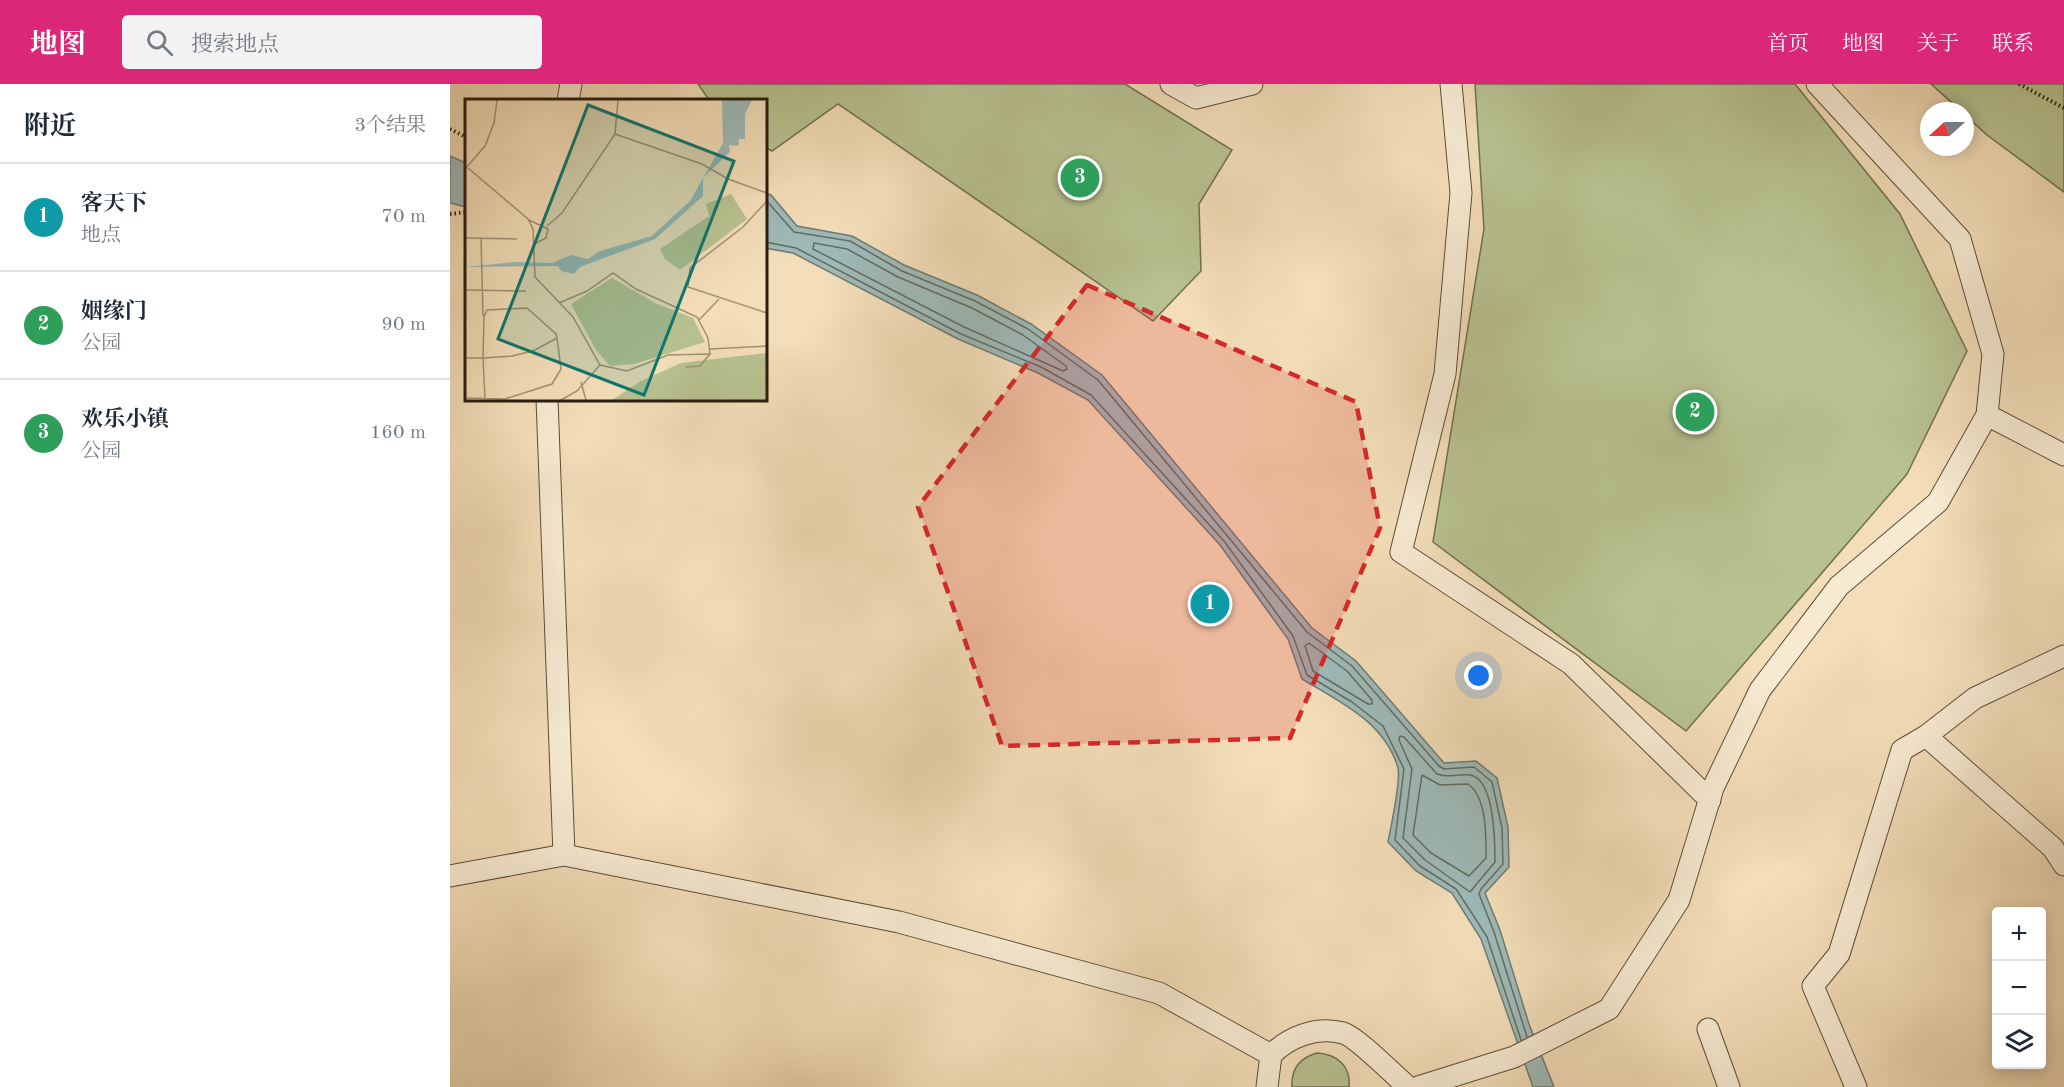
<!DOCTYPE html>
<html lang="zh">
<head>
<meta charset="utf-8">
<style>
  :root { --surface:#fff; --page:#f2f2f3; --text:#1f2937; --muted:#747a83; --line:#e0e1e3; --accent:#db2777 }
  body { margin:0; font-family:"Old Standard TT","Noto Serif SC",serif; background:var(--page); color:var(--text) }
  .controls { position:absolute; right:18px; bottom:18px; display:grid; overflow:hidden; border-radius:6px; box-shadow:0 3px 15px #0003 }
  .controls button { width:54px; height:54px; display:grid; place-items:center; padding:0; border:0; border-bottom:2px solid var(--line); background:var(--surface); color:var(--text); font:30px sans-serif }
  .compass { position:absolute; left:1470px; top:18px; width:54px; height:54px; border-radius:50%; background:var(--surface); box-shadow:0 3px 15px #0003; rotate:249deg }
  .you { position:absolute; left:1029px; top:592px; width:21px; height:21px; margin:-15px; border:4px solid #fff; border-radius:50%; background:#1a73e8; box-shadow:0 0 0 9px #1a73e833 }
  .badge { display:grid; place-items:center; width:39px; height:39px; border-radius:50%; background:var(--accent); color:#fff; font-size:20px; font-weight:700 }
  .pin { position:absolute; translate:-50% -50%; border:3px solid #fff; box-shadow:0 2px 6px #0006 }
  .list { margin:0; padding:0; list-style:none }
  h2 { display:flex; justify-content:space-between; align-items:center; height:78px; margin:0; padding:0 24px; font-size:26px }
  h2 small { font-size:20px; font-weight:400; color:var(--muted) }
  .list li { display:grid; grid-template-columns:39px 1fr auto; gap:18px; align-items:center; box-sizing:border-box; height:108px; padding:0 24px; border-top:2px solid var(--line) }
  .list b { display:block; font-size:22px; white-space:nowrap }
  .list p { margin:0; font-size:20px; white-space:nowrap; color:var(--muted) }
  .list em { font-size:20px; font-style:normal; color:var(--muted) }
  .icon { flex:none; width:33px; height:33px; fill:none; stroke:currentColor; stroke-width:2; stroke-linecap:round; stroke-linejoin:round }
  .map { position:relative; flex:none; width:1614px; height:1003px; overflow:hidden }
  header { display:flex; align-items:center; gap:36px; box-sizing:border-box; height:84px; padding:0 30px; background:var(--accent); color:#fff }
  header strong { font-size:28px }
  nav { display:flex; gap:33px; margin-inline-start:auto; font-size:21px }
  .search { width:420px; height:54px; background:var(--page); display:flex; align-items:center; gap:15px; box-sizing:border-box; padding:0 21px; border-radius:6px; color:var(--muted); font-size:22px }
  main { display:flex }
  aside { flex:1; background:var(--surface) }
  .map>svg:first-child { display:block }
  .green { fill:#b8c291; stroke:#70704f; stroke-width:1.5 }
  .water { fill:#9ebab8; stroke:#6f7b74; stroke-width:1.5 }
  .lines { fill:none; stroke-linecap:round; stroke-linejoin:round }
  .shore { stroke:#636c62; stroke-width:1.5 }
  .minor-casing { stroke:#5b4d38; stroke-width:23 }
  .path { stroke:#281d0d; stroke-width:4; stroke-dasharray:1.5 3; stroke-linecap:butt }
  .minor { stroke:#f7ead2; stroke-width:21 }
  .marked { fill:#d62828; fill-opacity:0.2; stroke:#d62828; stroke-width:4.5; stroke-dasharray:12 8; stroke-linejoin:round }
  .inset-road { fill:none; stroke:#a29174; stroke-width:1.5 }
  .view { fill:#0f766e; fill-opacity:0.15; stroke:#0f766e; stroke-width:3 }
  .inset-edge { fill:none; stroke:#281d0d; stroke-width:3 }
</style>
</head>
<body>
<header>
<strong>地图</strong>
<div class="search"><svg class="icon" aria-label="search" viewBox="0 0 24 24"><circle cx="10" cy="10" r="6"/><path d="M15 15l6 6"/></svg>搜索地点</div>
<nav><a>首页</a><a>地图</a><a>关于</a><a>联系</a></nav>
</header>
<main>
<aside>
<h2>附近<small>3个结果</small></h2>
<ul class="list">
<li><span class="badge" style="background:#0f9aa8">1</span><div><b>客天下</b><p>地点</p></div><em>70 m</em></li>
<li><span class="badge" style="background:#2e9e5b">2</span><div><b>姻缘门</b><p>公园</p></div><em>90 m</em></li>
<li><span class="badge" style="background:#2e9e5b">3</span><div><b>欢乐小镇</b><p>公园</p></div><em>160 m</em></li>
</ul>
</aside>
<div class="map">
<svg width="1614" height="1003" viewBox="0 0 1614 1003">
  <rect width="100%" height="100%" fill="#f3deb9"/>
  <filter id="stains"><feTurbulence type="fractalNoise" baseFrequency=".00333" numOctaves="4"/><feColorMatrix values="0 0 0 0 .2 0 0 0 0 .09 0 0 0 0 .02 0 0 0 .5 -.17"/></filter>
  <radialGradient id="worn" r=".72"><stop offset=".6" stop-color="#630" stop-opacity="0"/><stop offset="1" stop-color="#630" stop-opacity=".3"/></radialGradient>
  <g class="green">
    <path d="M248 0H675L782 66 749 120 751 187 703 237 388 20 322 67 315 63V16H259Z"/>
    <path d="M1025 0H1345L1450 130 1517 267 1457 390 1236 647 983 458 1034 145Z"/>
    <path d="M1481 0H1614V108L1537 51 1515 31V27H1511Z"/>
    <path d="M867 969C887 970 901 982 899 1003H842C841 985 849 974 867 969Z"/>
  </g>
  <g class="water">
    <path d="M0 72 16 79V123L0 119Z"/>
    <path d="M315 109 321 111 347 142 402 152 454 181 527 211 581 240 652 291 862 544 906 577 994 679 1026 677 1047 694 1058 743 1059 783 1035 809 1050 846 1079 940 1104 1003H1083L1031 855 1002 809 966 787 938 758C941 742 951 698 948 684 935 638 890 618 852 595L838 555 770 461 638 316 588 289 508 255 343 169 315 164Z"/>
  </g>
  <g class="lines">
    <g class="shore">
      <path d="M315 115 344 148 400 157 452 187 525 217 578 245 648 296 857 548 902 582 989 682 994 685 1024 683 1042 698 1052 744 1053 780 1031 805 1029 810 1044 848 1077 953"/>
      <path d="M315 158 346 164 511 250 591 283 641 311 774 457 843 552 857 591 902 618 933 642 954 685 945 756 970 782 1006 805 1023 831 1037 853 1071 956"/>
      <path d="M364 159 397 165 448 193 522 224 573 251 616 282 617 285 613 287 514 243 363 165Z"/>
      <path d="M859 559 897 587 922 616V620H918L863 587 855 562Z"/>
      <path d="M950 652 954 653 987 690C998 695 1009 689 1020 691 1045 695 1045 758 1045 778L1020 808 975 776 953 754 962 685 949 656Z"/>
      <path d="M972 691 990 701 1018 700C1037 713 1036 752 1036 774L1019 792 981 769 963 751Z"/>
    </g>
    <defs>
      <g id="minor">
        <path d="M721 0 746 14 802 0"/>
        <path d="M1001 0 1011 109 995 290 951 468 1121 580 1260 716"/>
        <path d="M118 16 121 0"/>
        <path d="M97 315 114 771"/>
        <path d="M1537 331 1614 371"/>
        <path d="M1476 652 1525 614 1614 572"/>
        <path d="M0 792 114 771 449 838 709 909 821 971"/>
        <path d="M1258 945 1279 1003"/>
        <path d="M817 1003 821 971C839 953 866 942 893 949 907 953 945 992 958 1003"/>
        <path d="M968 1003 1064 973 1159 925 1229 816 1263 704 1310 606 1389 502 1488 418 1537 331 1543 270 1510 155 1367 0"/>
        <path d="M1406 1003 1363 902 1389 870 1452 666 1476 652 1603 764 1614 781"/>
      </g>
    </defs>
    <use href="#minor" class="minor-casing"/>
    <g class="path">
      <path d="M1569 0 1614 24"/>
      <path d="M0 45 16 53"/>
      <path d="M0 130 16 128"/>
    </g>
    <use href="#minor" class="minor"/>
  </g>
  <path class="marked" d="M637 201 906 318 930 444 840 654 552 662 468 423Z"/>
  <g transform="translate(15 15)">
    <rect width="302" height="302" fill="#f3deb9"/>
    <path d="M266 95 282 120 215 171 200 160 195 150 244 117 241 105ZM147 179 190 204 228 219 240 243 169 265 145 267 131 251 106 205ZM301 254V301H147L176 282 216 264Z" fill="#b8c291"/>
    <path d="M257 1H287L280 15V40H274L273 47 264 46 265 53 238 79V97L190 140 115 168 109 175 96 172 93 167 0 168 50 163 87 164 106 156 123 160 135 152 187 137 225 102 258 44Z" fill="#9ebab8"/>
    <path class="inset-road" d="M150 35 237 65 263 80 302 94M3 69 63 120 68 130 70 178 108 218 135 266 162 272 203 256 245 255 235 267 221 268M0 70 20 47 29 24 32 1M302 102 278 128 225 169 223 188 302 214M64 121 83 130 81 139 69 145M82 127 97 114 150 35 153 1M0 139 52 140M16 139 18 217M0 191 61 192M94 204 122 192 148 174 171 190 232 218 243 239 245 255M234 221 254 200M245 250 302 247M0 259H18L47 257 68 252 92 239 91 235 62 209 22 211 19 218 18 259 20 300M116 283 121 301M0 299 40 300 87 285 96 270 92 239M96 301 112 292 135 266"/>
    <path class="view" d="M123 6 269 62 179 296 33 240Z"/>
    <rect width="302" height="302" class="inset-edge"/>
  </g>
  <rect width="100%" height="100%" filter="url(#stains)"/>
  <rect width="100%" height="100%" fill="url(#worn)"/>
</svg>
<div class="controls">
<button>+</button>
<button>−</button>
<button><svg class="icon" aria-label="layers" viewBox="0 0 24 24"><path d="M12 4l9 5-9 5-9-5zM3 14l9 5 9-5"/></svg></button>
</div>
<svg class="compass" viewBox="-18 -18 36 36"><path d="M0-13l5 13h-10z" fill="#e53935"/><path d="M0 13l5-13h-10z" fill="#747a83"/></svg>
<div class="you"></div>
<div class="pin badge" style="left:760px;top:520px;background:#0f9aa8">1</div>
<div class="pin badge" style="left:1245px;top:328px;background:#2e9e5b">2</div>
<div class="pin badge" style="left:630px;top:94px;background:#2e9e5b">3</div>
</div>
</main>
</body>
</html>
